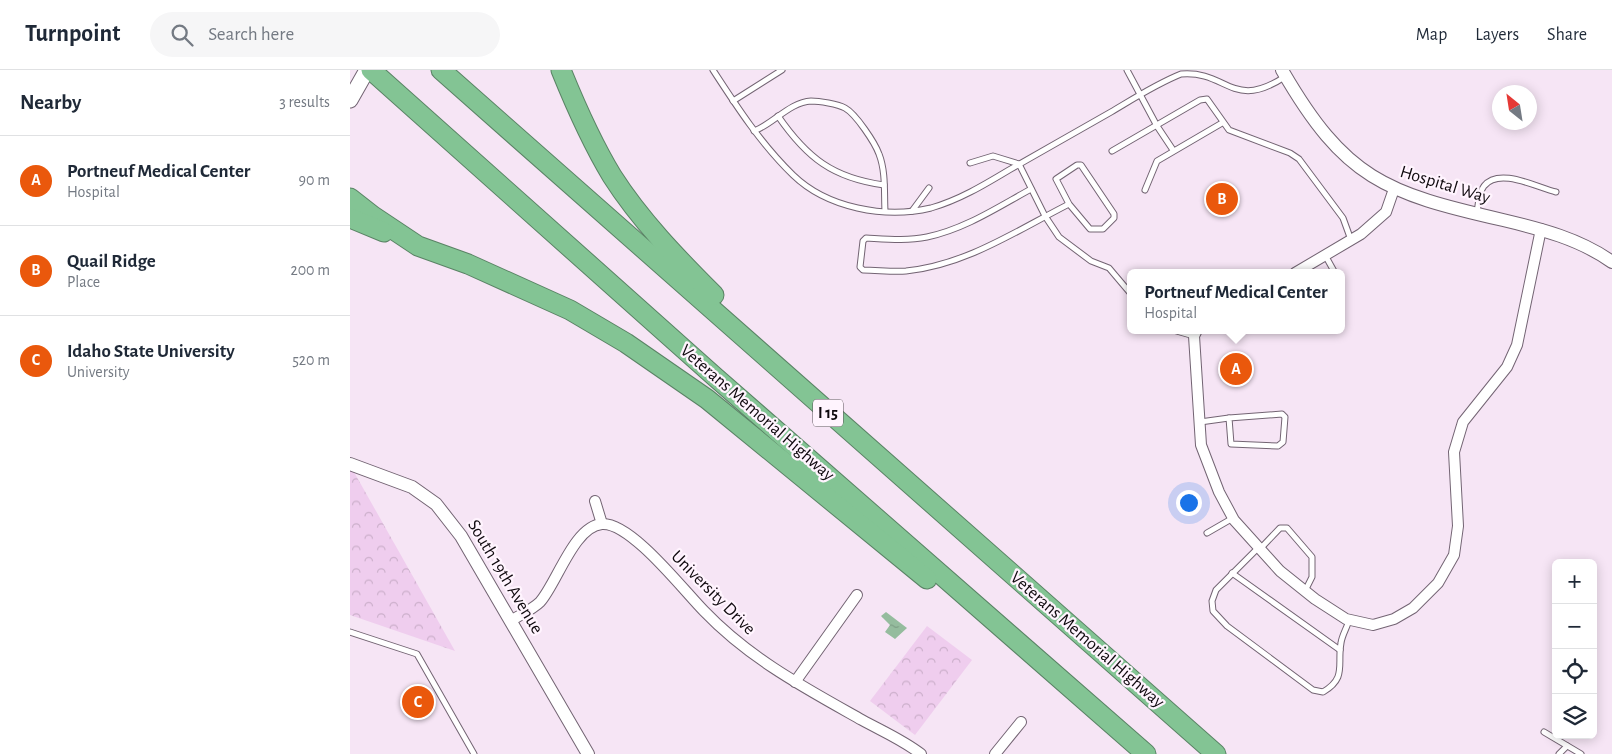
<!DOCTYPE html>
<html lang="en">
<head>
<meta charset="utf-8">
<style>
  :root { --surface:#fff; --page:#f6f6f7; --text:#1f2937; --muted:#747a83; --line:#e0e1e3; --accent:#ea580c }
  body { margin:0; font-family:"Alegreya Sans",sans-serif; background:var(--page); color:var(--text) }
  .controls { position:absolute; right:15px; bottom:15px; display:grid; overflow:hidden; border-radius:8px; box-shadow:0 2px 12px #0003 }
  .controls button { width:45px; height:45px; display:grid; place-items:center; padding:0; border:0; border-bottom:1px solid var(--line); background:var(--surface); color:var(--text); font:25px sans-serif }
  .compass { position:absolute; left:1142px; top:15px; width:45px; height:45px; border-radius:50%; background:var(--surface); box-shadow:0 2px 12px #0003; rotate:330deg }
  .you { position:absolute; left:838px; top:432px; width:18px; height:18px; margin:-12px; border:4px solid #fff; border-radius:50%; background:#1a73e8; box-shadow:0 0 0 8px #1a73e833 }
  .badge { display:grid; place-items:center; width:32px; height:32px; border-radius:50%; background:var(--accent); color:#fff; font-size:16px; font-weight:700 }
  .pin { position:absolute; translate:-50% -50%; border:2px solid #fff; box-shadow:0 1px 5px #0006 }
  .popup { position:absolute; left:777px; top:199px; width:218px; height:65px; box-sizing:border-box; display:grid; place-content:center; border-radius:8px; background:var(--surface); filter:drop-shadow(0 1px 4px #0005); font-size:16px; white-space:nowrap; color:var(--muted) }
  .popup b { font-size:19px; color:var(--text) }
  .popup::after { content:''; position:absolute; left:50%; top:100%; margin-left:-10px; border:10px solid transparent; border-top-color:var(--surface) }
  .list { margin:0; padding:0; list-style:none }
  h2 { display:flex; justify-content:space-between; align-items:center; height:65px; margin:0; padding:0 20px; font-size:21px }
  h2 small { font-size:16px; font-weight:400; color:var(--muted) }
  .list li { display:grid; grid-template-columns:32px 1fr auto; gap:15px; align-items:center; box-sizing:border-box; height:90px; padding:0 20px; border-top:1px solid var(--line) }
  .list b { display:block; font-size:19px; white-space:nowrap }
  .list p { margin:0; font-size:16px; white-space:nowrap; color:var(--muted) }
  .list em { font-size:16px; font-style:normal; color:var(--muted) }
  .icon { flex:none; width:28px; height:28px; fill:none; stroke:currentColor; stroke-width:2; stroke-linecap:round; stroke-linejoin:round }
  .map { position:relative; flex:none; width:1262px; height:684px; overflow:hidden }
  header { display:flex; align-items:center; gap:30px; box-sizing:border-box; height:70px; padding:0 25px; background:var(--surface); border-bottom:1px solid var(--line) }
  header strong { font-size:24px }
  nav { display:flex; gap:28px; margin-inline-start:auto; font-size:18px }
  .search { width:350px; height:45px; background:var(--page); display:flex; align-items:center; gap:12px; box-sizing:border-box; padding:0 18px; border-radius:28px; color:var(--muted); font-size:19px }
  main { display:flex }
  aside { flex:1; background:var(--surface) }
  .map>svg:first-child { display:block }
  .forest { fill:url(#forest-crowns) }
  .water { fill:url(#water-ripples) }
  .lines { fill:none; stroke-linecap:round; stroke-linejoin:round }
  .service-casing { stroke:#736473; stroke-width:7 }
  .minor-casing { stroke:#736473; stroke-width:12 }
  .tertiary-casing { stroke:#736473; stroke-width:14 }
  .secondary-casing { stroke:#736473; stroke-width:17 }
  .motorway-casing { stroke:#5a8365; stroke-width:21 }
  .service { stroke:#fff; stroke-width:5 }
  .minor { stroke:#fff; stroke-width:10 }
  .tertiary { stroke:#fff; stroke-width:12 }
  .secondary { stroke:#fff; stroke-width:15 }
  .motorway { stroke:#83c494; stroke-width:19 }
  .labels { text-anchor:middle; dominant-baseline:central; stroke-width:4.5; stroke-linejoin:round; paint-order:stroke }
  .shield { fill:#fff4fe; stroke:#575056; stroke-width:1 }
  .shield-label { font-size:16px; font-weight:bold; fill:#0f090e }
  .street-label { font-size:18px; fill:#0f090e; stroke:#fff4fe }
</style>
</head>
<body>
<header>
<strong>Turnpoint</strong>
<div class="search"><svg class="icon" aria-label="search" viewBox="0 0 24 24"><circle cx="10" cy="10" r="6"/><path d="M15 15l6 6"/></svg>Search here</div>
<nav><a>Map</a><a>Layers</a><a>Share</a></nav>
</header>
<main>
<aside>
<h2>Nearby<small>3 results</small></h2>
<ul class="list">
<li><span class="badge">A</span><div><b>Portneuf Medical Center</b><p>Hospital</p></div><em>90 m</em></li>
<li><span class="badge">B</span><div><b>Quail Ridge</b><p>Place</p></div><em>200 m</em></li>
<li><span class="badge">C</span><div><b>Idaho State University</b><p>University</p></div><em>520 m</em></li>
</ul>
</aside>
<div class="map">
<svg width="1262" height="684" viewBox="0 0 1262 684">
  <defs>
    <pattern id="forest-crowns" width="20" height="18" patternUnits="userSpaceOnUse" patternTransform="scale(1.25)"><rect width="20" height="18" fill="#efcdee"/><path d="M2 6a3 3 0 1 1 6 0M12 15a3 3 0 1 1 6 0" fill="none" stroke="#ccafcb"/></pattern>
    <pattern id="water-ripples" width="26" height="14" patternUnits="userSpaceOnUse" patternTransform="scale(1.25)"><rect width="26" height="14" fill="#95bc9e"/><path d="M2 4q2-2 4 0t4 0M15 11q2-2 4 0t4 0" fill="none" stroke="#7fa087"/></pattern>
  </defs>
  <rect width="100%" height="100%" fill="#f6e5f5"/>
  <g class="forest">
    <path d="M0 395 105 581 0 545Z"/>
    <path d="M577 556 622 590 565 665 520 631Z"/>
  </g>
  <path class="water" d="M536 542 557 558 545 569 535 562 540 555 531 546Z"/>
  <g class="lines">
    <defs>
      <g id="service">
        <path d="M363 0C387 37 411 74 443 105 477 138 535 149 581 138 609 130 634 115 659 100 693 81 727 61 761 42 783 29 806 14 831 4 878 0 882 42 936 6"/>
        <path d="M777 0 807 56 823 80"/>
        <path d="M383 31 432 0"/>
        <path d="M428 46C457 88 483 108 534 115"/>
        <path d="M404 61C423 54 440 32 461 31 469 31 488 34 495 38 506 44 525 73 529 84 536 102 534 123 535 141"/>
        <path d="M762 81 850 30 857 29 879 60 940 83 949 89 993 148 1001 170"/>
        <path d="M620 93 643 86 669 94 695 146 709 167 741 191 759 198 781 224"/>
        <path d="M681 119C648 137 615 159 577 167 557 171 536 169 516 168L513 171 510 197 513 200C527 200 542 202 556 201 616 195 666 161 719 134L706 109 727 95H731L764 144V148L753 159H740L719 134"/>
        <path d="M795 120 807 91 872 53"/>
        <path d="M562 141 579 118"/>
        <path d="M1127 143C1128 135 1129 122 1134 116 1149 97 1186 117 1206 122"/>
        <path d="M975 185 985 203"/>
        <path d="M823 260 844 266"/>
        <path d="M932 344 935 347 933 372 928 376 881 374 879 348Z"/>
        <path d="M850 352 879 348"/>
        <path d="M857 463 883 448"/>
        <path d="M908 478 866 520 862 531 863 541 877 556 963 620 973 622C997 608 987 595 991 573 992 565 997 558 999 550"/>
        <path d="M910 479 930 458H937L962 487V507L955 521"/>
        <path d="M882 503 990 580"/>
        <path d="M0 562 67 584 124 684"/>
        <path d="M1194 662 1231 684"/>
        <path d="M1209 684 1217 676"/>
      </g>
      <g id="minor">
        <path d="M945 203 1011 164 1036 142 1044 119"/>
        <path d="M847 260 844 266 851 375 869 422 884 450 930 501 965 529 996 549 1023 555 1044 549 1063 538 1088 513 1104 485 1108 456 1104 382 1113 352 1157 297 1167 275 1191 159"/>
        <path d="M245 431 252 454"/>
        <path d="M162 550C170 545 183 539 190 532 207 513 224 456 252 454 281 452 334 521 354 541 400 589 455 618 512 650 532 661 553 670 571 684"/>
        <path d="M445 612 507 525"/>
        <path d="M645 684 671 652"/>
      </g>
      <g id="tertiary">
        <path d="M932 0C995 109 1035 123 1153 150 1191 159 1230 169 1262 192"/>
        <path d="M0 394 62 417 86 434 111 466 238 684"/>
      </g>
      <path id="secondary" d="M0 30 17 0"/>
      <g id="motorway">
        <path d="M21 0 364 306 796 684"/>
        <path d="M91 0 866 684"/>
        <path d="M211 0C226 37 242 73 262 106 290 150 328 189 364 225"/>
        <path d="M0 128 23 146 68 176 118 194 220 240 276 273 357 329 577 509"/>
        <path d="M0 148 34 162"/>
      </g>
    </defs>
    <use href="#service" class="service-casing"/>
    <use href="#minor" class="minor-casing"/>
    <use href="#tertiary" class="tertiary-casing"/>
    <use href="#secondary" class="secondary-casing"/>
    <use href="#motorway" class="motorway-casing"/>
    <use href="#service" class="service"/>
    <use href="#minor" class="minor"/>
    <use href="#tertiary" class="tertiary"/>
    <use href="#secondary" class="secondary"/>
    <use href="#motorway" class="motorway"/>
  </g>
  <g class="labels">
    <rect class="shield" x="463" y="329.5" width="30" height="27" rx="4"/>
    <g class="shield-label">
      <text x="478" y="343">I 15</text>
    </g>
    <g class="street-label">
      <text transform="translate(1095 115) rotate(17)">Hospital Way</text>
      <text transform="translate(407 343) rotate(41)">Veterans Memorial Highway</text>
      <text transform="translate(155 507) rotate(59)">South 19th Avenue</text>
      <text transform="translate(363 523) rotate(45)">University Drive</text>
      <text transform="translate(737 570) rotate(41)">Veterans Memorial Highway</text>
    </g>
  </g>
</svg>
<div class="controls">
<button>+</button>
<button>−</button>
<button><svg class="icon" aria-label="locate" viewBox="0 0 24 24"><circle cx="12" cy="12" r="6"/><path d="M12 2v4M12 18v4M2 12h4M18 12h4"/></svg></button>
<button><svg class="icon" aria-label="layers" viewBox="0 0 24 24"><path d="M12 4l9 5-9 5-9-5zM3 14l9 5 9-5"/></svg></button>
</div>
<svg class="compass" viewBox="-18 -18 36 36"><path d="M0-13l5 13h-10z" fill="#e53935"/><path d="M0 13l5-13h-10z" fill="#747a83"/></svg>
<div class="you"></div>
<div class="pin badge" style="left:886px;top:299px">A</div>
<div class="popup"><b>Portneuf Medical Center</b>Hospital</div>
<div class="pin badge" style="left:872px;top:129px">B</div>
<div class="pin badge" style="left:68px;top:632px">C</div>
</div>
</main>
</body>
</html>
